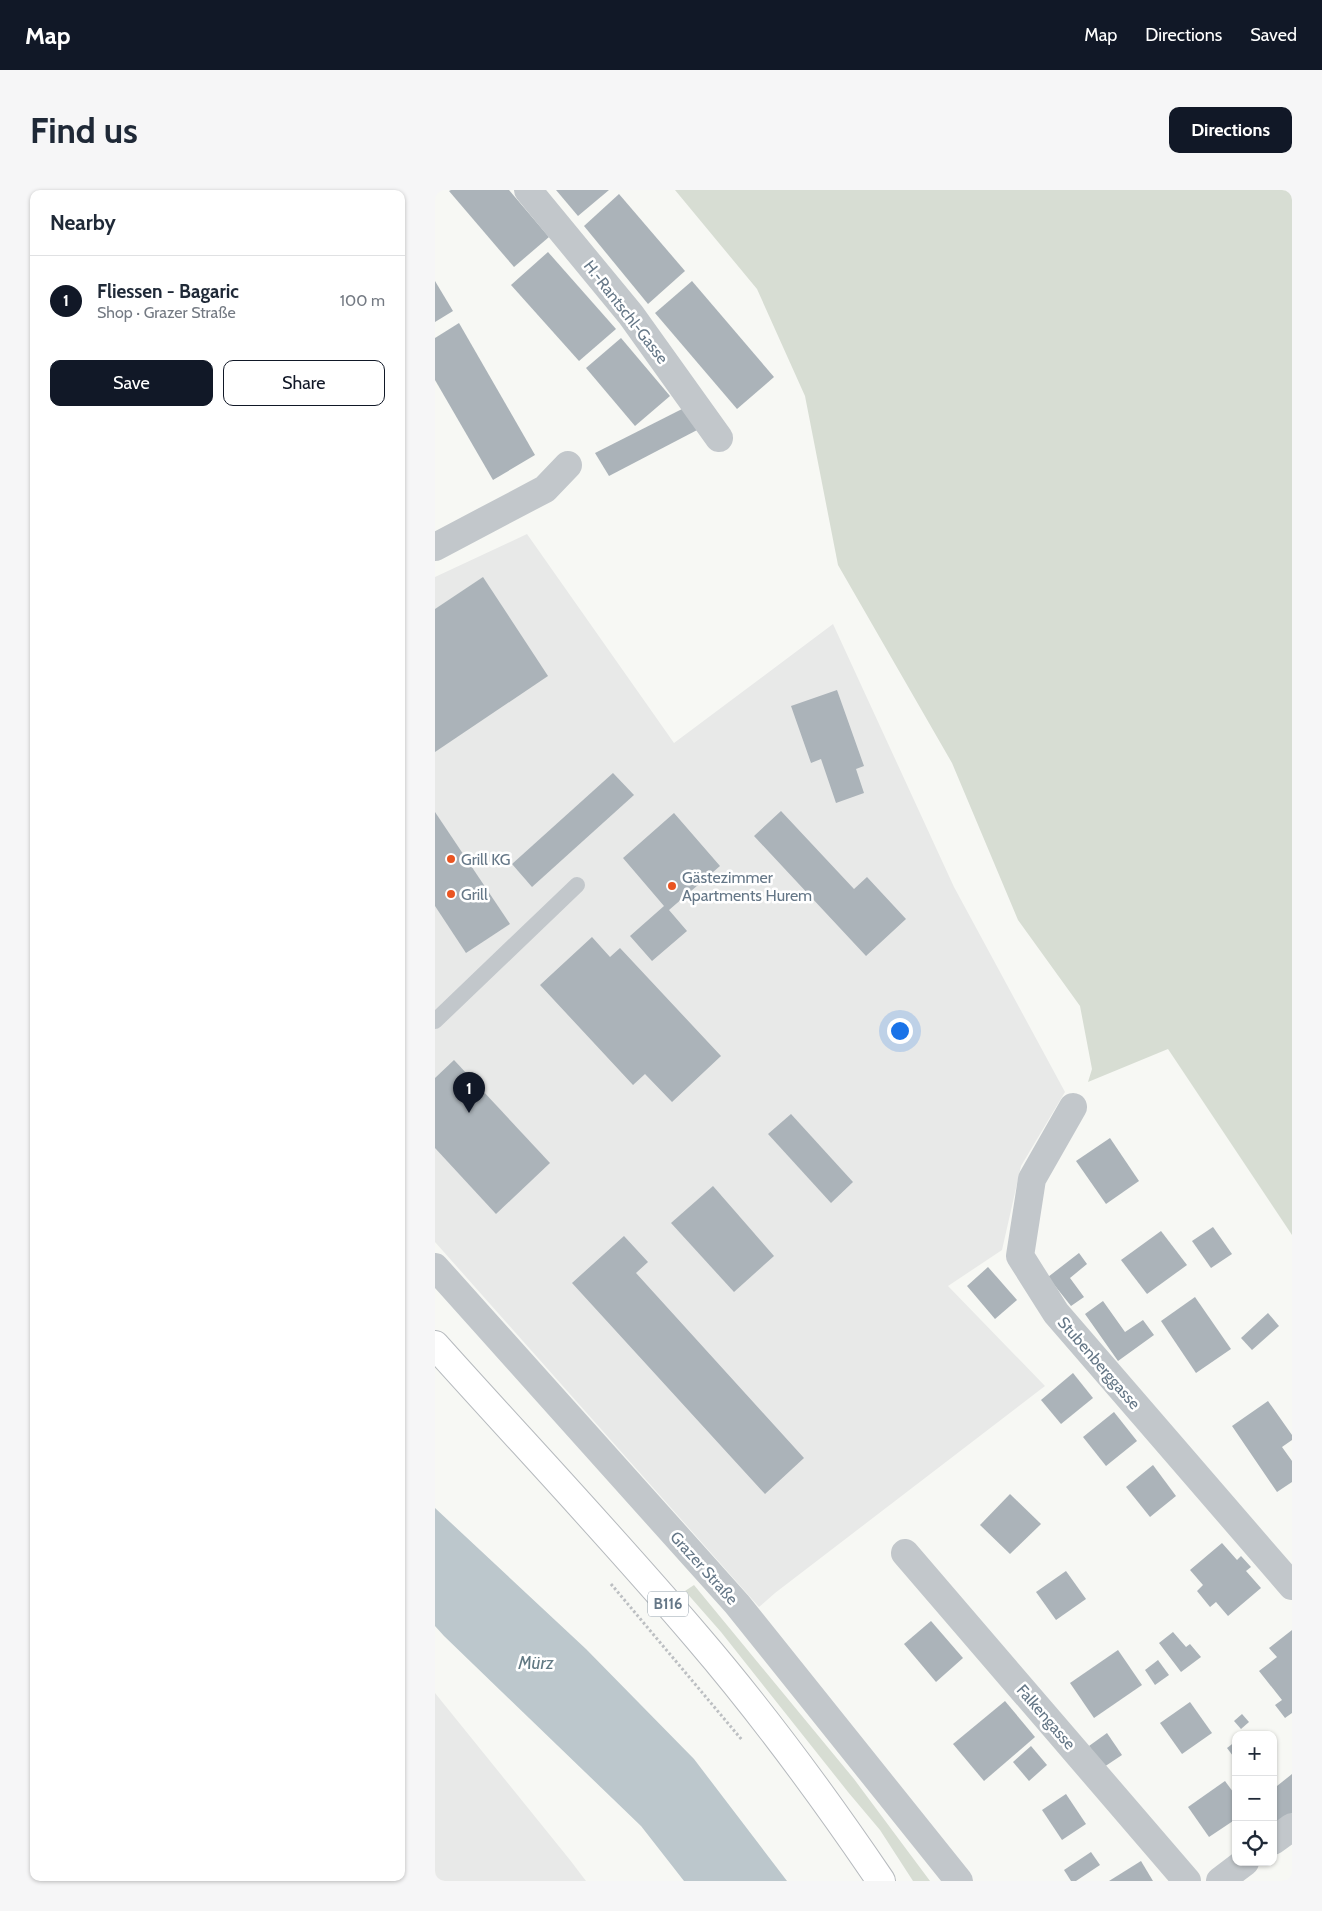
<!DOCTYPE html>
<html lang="en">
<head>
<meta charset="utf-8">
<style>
  :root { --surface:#fff; --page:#f6f6f7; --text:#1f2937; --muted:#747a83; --line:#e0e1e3; --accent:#111827 }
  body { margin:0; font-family:Cabin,sans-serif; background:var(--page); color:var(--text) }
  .controls { position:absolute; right:15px; bottom:15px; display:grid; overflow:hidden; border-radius:10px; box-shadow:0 1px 4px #0004 }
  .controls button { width:45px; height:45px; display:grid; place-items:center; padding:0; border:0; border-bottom:1px solid var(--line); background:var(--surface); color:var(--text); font:25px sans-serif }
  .you { position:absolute; left:464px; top:840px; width:18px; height:18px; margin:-12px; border:4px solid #fff; border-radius:50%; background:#1a73e8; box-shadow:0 0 0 8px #1a73e833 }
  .badge { display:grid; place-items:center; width:32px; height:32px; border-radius:50%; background:var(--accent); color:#fff; font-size:16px; font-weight:700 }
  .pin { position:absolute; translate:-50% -41px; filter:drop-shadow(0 1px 2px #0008) }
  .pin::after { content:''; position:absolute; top:26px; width:18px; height:15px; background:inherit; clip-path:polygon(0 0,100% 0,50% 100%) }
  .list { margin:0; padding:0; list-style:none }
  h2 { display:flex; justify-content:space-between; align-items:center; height:65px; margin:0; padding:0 20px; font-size:21px }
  h2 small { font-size:16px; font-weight:400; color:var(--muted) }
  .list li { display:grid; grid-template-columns:32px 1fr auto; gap:15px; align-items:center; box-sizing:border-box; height:90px; padding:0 20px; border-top:1px solid var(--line) }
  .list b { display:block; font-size:19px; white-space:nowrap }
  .list p { margin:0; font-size:16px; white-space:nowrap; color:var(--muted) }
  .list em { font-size:16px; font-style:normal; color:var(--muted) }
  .actions { display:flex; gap:10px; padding:15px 20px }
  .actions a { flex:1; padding:11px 0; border:1px solid var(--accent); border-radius:10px; text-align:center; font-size:18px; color:var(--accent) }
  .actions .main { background:var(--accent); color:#fff }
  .icon { flex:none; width:28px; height:28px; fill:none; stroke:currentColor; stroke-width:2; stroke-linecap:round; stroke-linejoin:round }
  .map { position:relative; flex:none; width:857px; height:1691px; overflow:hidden; border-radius:10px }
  header { display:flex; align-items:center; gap:30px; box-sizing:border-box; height:70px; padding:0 25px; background:var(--accent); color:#fff }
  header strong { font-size:24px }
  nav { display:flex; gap:28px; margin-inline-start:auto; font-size:18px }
  .intro { display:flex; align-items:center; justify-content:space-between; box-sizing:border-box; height:120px; padding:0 30px }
  h1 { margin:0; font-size:35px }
  .button { padding:12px 22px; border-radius:10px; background:var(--accent); color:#fff; font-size:18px; font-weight:700 }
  main { display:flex; gap:30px; padding:0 30px }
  aside { flex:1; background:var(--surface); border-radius:10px; box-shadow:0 1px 4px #0004 }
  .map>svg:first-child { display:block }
  .built { fill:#e8e9e8 }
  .green { fill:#d7ddd3 }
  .water { fill:#bcc7cc }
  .building { fill:#abb3b9 }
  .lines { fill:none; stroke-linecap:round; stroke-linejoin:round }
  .primary-casing { stroke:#b6babe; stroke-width:30 }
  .path { stroke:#bcbfc2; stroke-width:3; stroke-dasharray:2.5 2.5; stroke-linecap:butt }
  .lane { stroke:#c2c7cb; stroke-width:16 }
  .street { stroke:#c2c7cb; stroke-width:28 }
  .primary { stroke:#fff; stroke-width:28 }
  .poi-dot { fill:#ea5522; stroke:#fff; stroke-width:2 }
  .labels { text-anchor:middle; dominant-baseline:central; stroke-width:5; stroke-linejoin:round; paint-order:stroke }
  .shield { fill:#fff; stroke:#93a0ab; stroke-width:1 }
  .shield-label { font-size:15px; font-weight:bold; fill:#657787 }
  .street-label { font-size:16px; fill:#657787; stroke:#fff }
  .poi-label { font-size:16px; fill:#657787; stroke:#fff; text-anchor:start }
  .water-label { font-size:18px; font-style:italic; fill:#617983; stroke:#fff }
</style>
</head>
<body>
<header>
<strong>Map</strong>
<nav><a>Map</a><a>Directions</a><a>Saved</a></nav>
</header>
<div class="intro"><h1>Find us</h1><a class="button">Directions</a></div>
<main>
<aside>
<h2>Nearby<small></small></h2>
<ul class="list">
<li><span class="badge">1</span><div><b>Fliessen - Bagaric</b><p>Shop · Grazer Straße</p></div><em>100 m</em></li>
</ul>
<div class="actions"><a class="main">Save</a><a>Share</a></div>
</aside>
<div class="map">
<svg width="857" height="1691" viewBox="0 0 857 1691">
  <rect width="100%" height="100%" fill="#f7f8f4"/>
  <g class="built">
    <path d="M92 344 239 553 398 434 519 697 630 902 586 976 567 1060 513 1096 610 1196 340 1403 324 1417 0 1052V387Z"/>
    <path d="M0 1503 135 1670 151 1691H0Z"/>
  </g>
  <g class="green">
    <path d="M240 0H857V1045L733 859 653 892 657 879 645 816 583 730 517 573 403 375 370 206 322 99Z"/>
    <path d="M259 1395 419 1589 495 1691H478L445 1640 413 1602 286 1442 250 1401Z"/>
  </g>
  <path class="water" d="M0 1318 151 1459 259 1569 352 1691H249L206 1636 9 1446 0 1436Z"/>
  <g class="building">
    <path d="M16 0H74L114 47 79 77 14 1Z"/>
    <path d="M121 0H174L143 26Z"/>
    <path d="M184 4 250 81 213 114 149 36Z"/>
    <path d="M113 62 181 139 144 171 76 95Z"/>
    <path d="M0 91 18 121 0 132Z"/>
    <path d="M257 91 339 187 302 219 220 123Z"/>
    <path d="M24 133 100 265 58 290 0 190V148Z"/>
    <path d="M186 148 235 206 200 236 151 178Z"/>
    <path d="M249 218 266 238 174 286 160 263Z"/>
    <path d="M48 387 113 486 0 562V419Z"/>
    <path d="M402 500 429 576 421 579 429 603 401 613 386 569 376 573 356 516Z"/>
    <path d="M178 583 199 605 97 697 77 674Z"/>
    <path d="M346 621 419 699 432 687 471 729 431 766 319 646Z"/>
    <path d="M0 622 75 734 31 763 0 716Z"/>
    <path d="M239 623 285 676 234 720 252 741 217 771 195 746 229 716 188 668Z"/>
    <path d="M157 747 175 767 185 758 286 866 237 912 210 884 198 895 105 795Z"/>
    <path d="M19 870 115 973 61 1024 0 958V888Z"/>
    <path d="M356 924 418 992 396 1013 333 944Z"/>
    <path d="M675 948 704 991 671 1014 641 971Z"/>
    <path d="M278 996 339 1066 299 1102 236 1033Z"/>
    <path d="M778 1037 797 1064 776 1078 757 1051Z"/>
    <path d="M726 1041 752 1075 712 1104 686 1070Z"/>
    <path d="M189 1046 213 1072 201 1083 369 1268 330 1304 137 1093Z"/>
    <path d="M644 1063 652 1074 635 1088 649 1107 636 1116 613 1087Z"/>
    <path d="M553 1077 582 1110 560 1129 532 1096Z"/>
    <path d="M760 1107 796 1159 761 1183 726 1131Z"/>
    <path d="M668 1111 690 1142 708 1130 719 1145 683 1171 650 1124Z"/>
    <path d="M833 1123 844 1136 817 1160 806 1148Z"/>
    <path d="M638 1183 658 1208 626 1234 606 1210Z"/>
    <path d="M833 1211 857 1245V1250L847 1257 857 1271V1292L842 1302 797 1236Z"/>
    <path d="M679 1222 702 1251 671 1276 648 1247Z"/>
    <path d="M718 1275 741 1306 715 1327 691 1297Z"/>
    <path d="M575 1304 606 1334 575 1364 545 1335Z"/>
    <path d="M787 1353 802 1370 806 1366 816 1377 811 1381 826 1398 793 1426 781 1412 775 1417 762 1401 768 1395 755 1380Z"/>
    <path d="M631 1381 651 1409 621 1430 601 1402Z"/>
    <path d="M496 1431 528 1468 501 1492 469 1454Z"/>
    <path d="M857 1440V1523L850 1528 840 1515 847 1510 824 1481 842 1467 834 1458Z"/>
    <path d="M738 1442 751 1457 755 1454 766 1467 746 1482 724 1453Z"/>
    <path d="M683 1460 707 1495 659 1528 635 1493Z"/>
    <path d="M723 1470 734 1485 720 1495 710 1480Z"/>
    <path d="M570 1511 600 1547 549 1591 518 1554Z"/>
    <path d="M755 1512 777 1543 747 1564 725 1533Z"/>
    <path d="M807 1524 814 1532 806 1539 799 1531Z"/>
    <path d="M672 1543 687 1565 669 1577 654 1556Z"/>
    <path d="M801 1551V1570L792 1558Z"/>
    <path d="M596 1556 612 1575 594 1591 578 1572Z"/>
    <path d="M857 1584V1623L838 1638V1591L842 1596Z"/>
    <path d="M790 1591 801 1606V1629L774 1647 753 1617Z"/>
    <path d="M631 1604 651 1634 627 1650 607 1620Z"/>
    <path d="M656 1662 665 1675 641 1691H636L629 1680Z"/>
    <path d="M706 1671 718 1691H674Z"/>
  </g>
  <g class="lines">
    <defs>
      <path id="primary" d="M0 1155C87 1252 177 1347 262 1447 328 1524 389 1607 446 1691"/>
    </defs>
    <use href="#primary" class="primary-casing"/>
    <path class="path" d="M176 1394 307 1550"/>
    <path class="lane" d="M0 831 142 695"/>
    <g class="street">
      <path d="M93 0 196 125 284 248"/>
      <path d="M0 357 110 299 133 275"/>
      <path d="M638 917 597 989 585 1066 621 1123 857 1396"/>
      <path d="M0 1077 302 1414 524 1691"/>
      <path d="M470 1363 752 1691"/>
      <path d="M838 1651 857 1637"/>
      <path d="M785 1691 810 1672"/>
    </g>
    <use href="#primary" class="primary"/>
  </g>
  <g class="poi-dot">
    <circle cx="16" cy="669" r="5"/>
    <circle cx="237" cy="696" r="5"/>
    <circle cx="16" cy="704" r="5"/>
  </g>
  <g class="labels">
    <rect class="shield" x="213" y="1401.5" width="40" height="25" rx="4"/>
    <g class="shield-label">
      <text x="233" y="1414">B116</text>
    </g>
    <g class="street-label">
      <text transform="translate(191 122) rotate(52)">H.-Rantschl-Gasse</text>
      <text transform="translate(664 1173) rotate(49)">Stubenberggasse</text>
      <text transform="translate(269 1378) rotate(48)">Grazer Straße</text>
      <text transform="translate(611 1527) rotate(49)">Falkengasse</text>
    </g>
    <g class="poi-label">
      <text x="26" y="669">Grill KG</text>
      <text x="247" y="687">Gästezimmer<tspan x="247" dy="18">Apartments Hurem</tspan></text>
      <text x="26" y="704">Grill</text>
    </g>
    <g class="water-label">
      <text x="101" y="1473">Mürz</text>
    </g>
  </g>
</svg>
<div class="controls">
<button>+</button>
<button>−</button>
<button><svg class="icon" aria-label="locate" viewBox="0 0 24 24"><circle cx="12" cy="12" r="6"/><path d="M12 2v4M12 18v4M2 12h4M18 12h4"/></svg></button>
</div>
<div class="you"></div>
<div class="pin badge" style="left:34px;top:923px">1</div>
</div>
</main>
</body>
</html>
